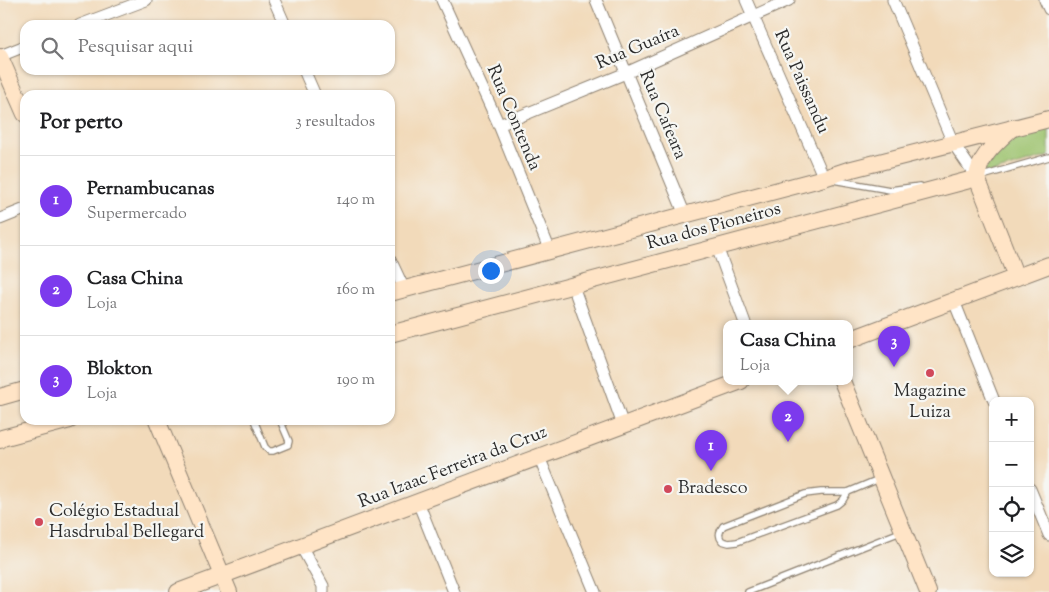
<!DOCTYPE html>
<html lang="pt">
<head>
<meta charset="utf-8">
<style>
  :root { --surface:#fff; --page:#f6f6f6; --text:#202124; --muted:#757577; --line:#e0e0e0; --accent:#7c3aed }
  body { margin:0; font-family:"Sorts Mill Goudy",serif; background:var(--page); color:var(--text) }
  .controls { position:absolute; right:15px; bottom:15px; display:grid; overflow:hidden; border-radius:10px; box-shadow:0 1px 4px #0004 }
  .controls button { width:45px; height:45px; display:grid; place-items:center; padding:0; border:0; border-bottom:1px solid var(--line); background:var(--surface); color:var(--text); font:25px sans-serif }
  .you { position:absolute; left:490px; top:270px; width:18px; height:18px; margin:-12px; border:4px solid #fff; border-radius:50%; background:#1a73e8; box-shadow:0 0 0 8px #1a73e833 }
  .badge { display:grid; place-items:center; width:32px; height:32px; border-radius:50%; background:var(--accent); color:#fff; font-size:16px; font-weight:700 }
  .pin { position:absolute; translate:-50% -41px; filter:drop-shadow(0 1px 2px #0008) }
  .pin::after { content:''; position:absolute; top:26px; width:18px; height:15px; background:inherit; clip-path:polygon(0 0,100% 0,50% 100%) }
  .popup { position:absolute; left:723px; top:320px; width:130px; height:65px; box-sizing:border-box; display:grid; place-content:center; border-radius:10px; background:var(--surface); filter:drop-shadow(0 1px 4px #0005); font-size:16px; white-space:nowrap; color:var(--muted) }
  .popup b { font-size:19px; color:var(--text) }
  .popup::after { content:''; position:absolute; left:50%; top:100%; margin-left:-10px; border:10px solid transparent; border-top-color:var(--surface) }
  .list { margin:0; padding:0; list-style:none }
  h2 { display:flex; justify-content:space-between; align-items:center; height:65px; margin:0; padding:0 20px; font-size:21px }
  h2 small { font-size:16px; font-weight:400; color:var(--muted) }
  .list li { display:grid; grid-template-columns:32px 1fr auto; gap:15px; align-items:center; box-sizing:border-box; height:90px; padding:0 20px; border-top:1px solid var(--line) }
  .list b { display:block; font-size:19px; white-space:nowrap }
  .list p { margin:0; font-size:16px; white-space:nowrap; color:var(--muted) }
  .list em { font-size:16px; font-style:normal; color:var(--muted) }
  .icon { flex:none; width:28px; height:28px; fill:none; stroke:currentColor; stroke-width:2; stroke-linecap:round; stroke-linejoin:round }
  .map { position:relative; flex:none; width:1049px; height:592px; overflow:hidden }
  .search { position:absolute; background:var(--surface); box-shadow:0 1px 4px #0004; left:20px; top:20px; width:375px; height:55px; display:flex; align-items:center; gap:12px; box-sizing:border-box; padding:0 18px; border-radius:15px; color:var(--muted); font-size:19px }
  .panel { position:absolute; background:var(--surface); box-shadow:0 1px 4px #0004; left:20px; top:90px; width:375px; height:335px; border-radius:15px }
  .map>svg:first-child { display:block }
  .green { fill:#9cc26d; stroke:#64764c }
  .lines { fill:none; stroke-linecap:round; stroke-linejoin:round }
  .lane-casing { stroke:#8e8272; stroke-width:8 }
  .street-casing { stroke:#8e8272; stroke-width:13 }
  .secondary-casing { stroke:#8e8272; stroke-width:18 }
  .lane { stroke:#fff; stroke-width:5.5 }
  .street { stroke:#fff; stroke-width:11 }
  .secondary { stroke:#ffe4c6; stroke-width:16 }
  .poi-dot { fill:#d1495b; stroke:#f6f6f2; stroke-width:2 }
  .labels { text-anchor:middle; dominant-baseline:central; stroke-width:4.5; stroke-linejoin:round; paint-order:stroke }
  .street-label { font-size:18px; fill:#2b2b2b; stroke:#f6f6f2 }
  .poi-label { font-size:18px; fill:#2b2b2b; stroke:#f6f6f2; text-anchor:start }
</style>
</head>
<body>
<div class="map">
<svg width="1049" height="592" viewBox="0 0 1049 592">
  <rect width="100%" height="100%" fill="#f6f6f2"/>
  <filter id="ink" filterUnits="userSpaceOnUse"><feTurbulence type="fractalNoise" baseFrequency=".02" numOctaves="2"/><feDisplacementMap in="SourceGraphic" scale="10" xChannelSelector="R" yChannelSelector="G"/><feConvolveMatrix kernelMatrix="1 2 1 2 8 2 1 2 1" color-interpolation-filters="sRGB"/></filter>
  <filter id="wash" filterUnits="userSpaceOnUse"><feTurbulence type="fractalNoise" baseFrequency=".0096" numOctaves="4" result="noise"/><feDisplacementMap in="SourceGraphic" scale="20" xChannelSelector="R" yChannelSelector="G"/><feGaussianBlur stdDeviation="1.12" result="paint"/><feColorMatrix in="noise" values="0 0 0 0 0 0 0 0 0 0 0 0 0 0 0 0 0 1.4 0 .05"/><feComposite in="paint" operator="in"/></filter>
  <g filter="url(#wash)">
    <rect width="100%" height="100%" fill="#f2daba"/>
    <path class="green" d="M1049 120V156L980 176 1014 128Z"/>
  </g>
  <g filter="url(#ink)">
    <g class="lines">
      <defs>
        <g id="lane">
          <path d="M979 177 1049 157"/>
          <path d="M833 180 890 190 920 186"/>
          <path d="M254 420 265 447 269 451H273L288 445 289 441 280 420"/>
          <path d="M848 492 843 500 837 505 737 542 729 543 722 541C718 536 719 532 723 526L805 494 821 492H848L879 479"/>
          <path d="M748 592 903 531"/>
        </g>
        <g id="street">
          <path d="M274 0 285 25"/>
          <path d="M442 0 499 125 550 251"/>
          <path d="M596 0 685 215"/>
          <path d="M746 0 824 178"/>
          <path d="M893 0 953 143 977 178"/>
          <path d="M1045 0 1049 9"/>
          <path d="M80 25 146 0"/>
          <path d="M0 56 25 46"/>
          <path d="M304 70 315 95"/>
          <path d="M499 125 626 73 789 0"/>
          <path d="M0 219 25 209"/>
          <path d="M717 247 745 323"/>
          <path d="M390 259 404 289"/>
          <path d="M573 286 623 425"/>
          <path d="M954 301 994 401"/>
          <path d="M539 457 595 592"/>
          <path d="M1030 489 1049 535"/>
          <path d="M418 502 454 592"/>
          <path d="M301 546 323 586V592"/>
        </g>
        <g id="secondary">
          <path d="M0 57 25 114"/>
          <path d="M1012 128C997 142 979 156 977 178L1016 277"/>
          <path d="M390 293 824 178 848 170 1049 119"/>
          <path d="M390 334 977 178"/>
          <path d="M849 340 1049 265"/>
          <path d="M842 381 928 592"/>
          <path d="M0 397 25 390"/>
          <path d="M157 420 229 592"/>
          <path d="M0 440 2 438 70 420"/>
          <path d="M178 592 741 381"/>
        </g>
      </defs>
      <use href="#lane" class="lane-casing"/>
      <use href="#street" class="street-casing"/>
      <use href="#secondary" class="secondary-casing"/>
      <use href="#lane" class="lane"/>
      <use href="#street" class="street"/>
      <use href="#secondary" class="secondary"/>
    </g>
  </g>
  <g class="poi-dot">
    <circle cx="930" cy="373" r="5"/>
    <circle cx="668" cy="489" r="5"/>
    <circle cx="39" cy="522" r="5"/>
  </g>
  <g class="labels">
    <g class="street-label">
      <text transform="translate(638 48) rotate(-23)">Rua Guaíra</text>
      <text transform="translate(801 82) rotate(66)">Rua Paissandu</text>
      <text transform="translate(662 115) rotate(67)">Rua Cafeara</text>
      <text transform="translate(513 118) rotate(67)">Rua Contenda</text>
      <text transform="translate(714 227) rotate(-15)">Rua dos Pioneiros</text>
      <text transform="translate(453 468) rotate(-21)">Rua Izaac Ferreira da Cruz</text>
    </g>
    <g class="poi-label">
      <text x="930" y="392" text-anchor="middle">Magazine<tspan x="930" dy="21">Luiza</tspan></text>
      <text x="678" y="489">Bradesco</text>
      <text x="49" y="512">Colégio Estadual<tspan x="49" dy="21">Hasdrubal Bellegard</tspan></text>
    </g>
  </g>
</svg>
<div class="controls">
<button>+</button>
<button>−</button>
<button><svg class="icon" aria-label="locate" viewBox="0 0 24 24"><circle cx="12" cy="12" r="6"/><path d="M12 2v4M12 18v4M2 12h4M18 12h4"/></svg></button>
<button><svg class="icon" aria-label="layers" viewBox="0 0 24 24"><path d="M12 4l9 5-9 5-9-5zM3 14l9 5 9-5"/></svg></button>
</div>
<div class="you"></div>
<div class="pin badge" style="left:711px;top:471px">1</div>
<div class="pin badge" style="left:788px;top:442px">2</div>
<div class="popup"><b>Casa China</b>Loja</div>
<div class="pin badge" style="left:894px;top:367px">3</div>
<div class="search"><svg class="icon" aria-label="search" viewBox="0 0 24 24"><circle cx="10" cy="10" r="6"/><path d="M15 15l6 6"/></svg>Pesquisar aqui</div>
<section class="panel">
<h2>Por perto<small>3 resultados</small></h2>
<ul class="list">
<li><span class="badge">1</span><div><b>Pernambucanas</b><p>Supermercado</p></div><em>140 m</em></li>
<li><span class="badge">2</span><div><b>Casa China</b><p>Loja</p></div><em>160 m</em></li>
<li><span class="badge">3</span><div><b>Blokton</b><p>Loja</p></div><em>190 m</em></li>
</ul>
</section>
</div>
</body>
</html>
